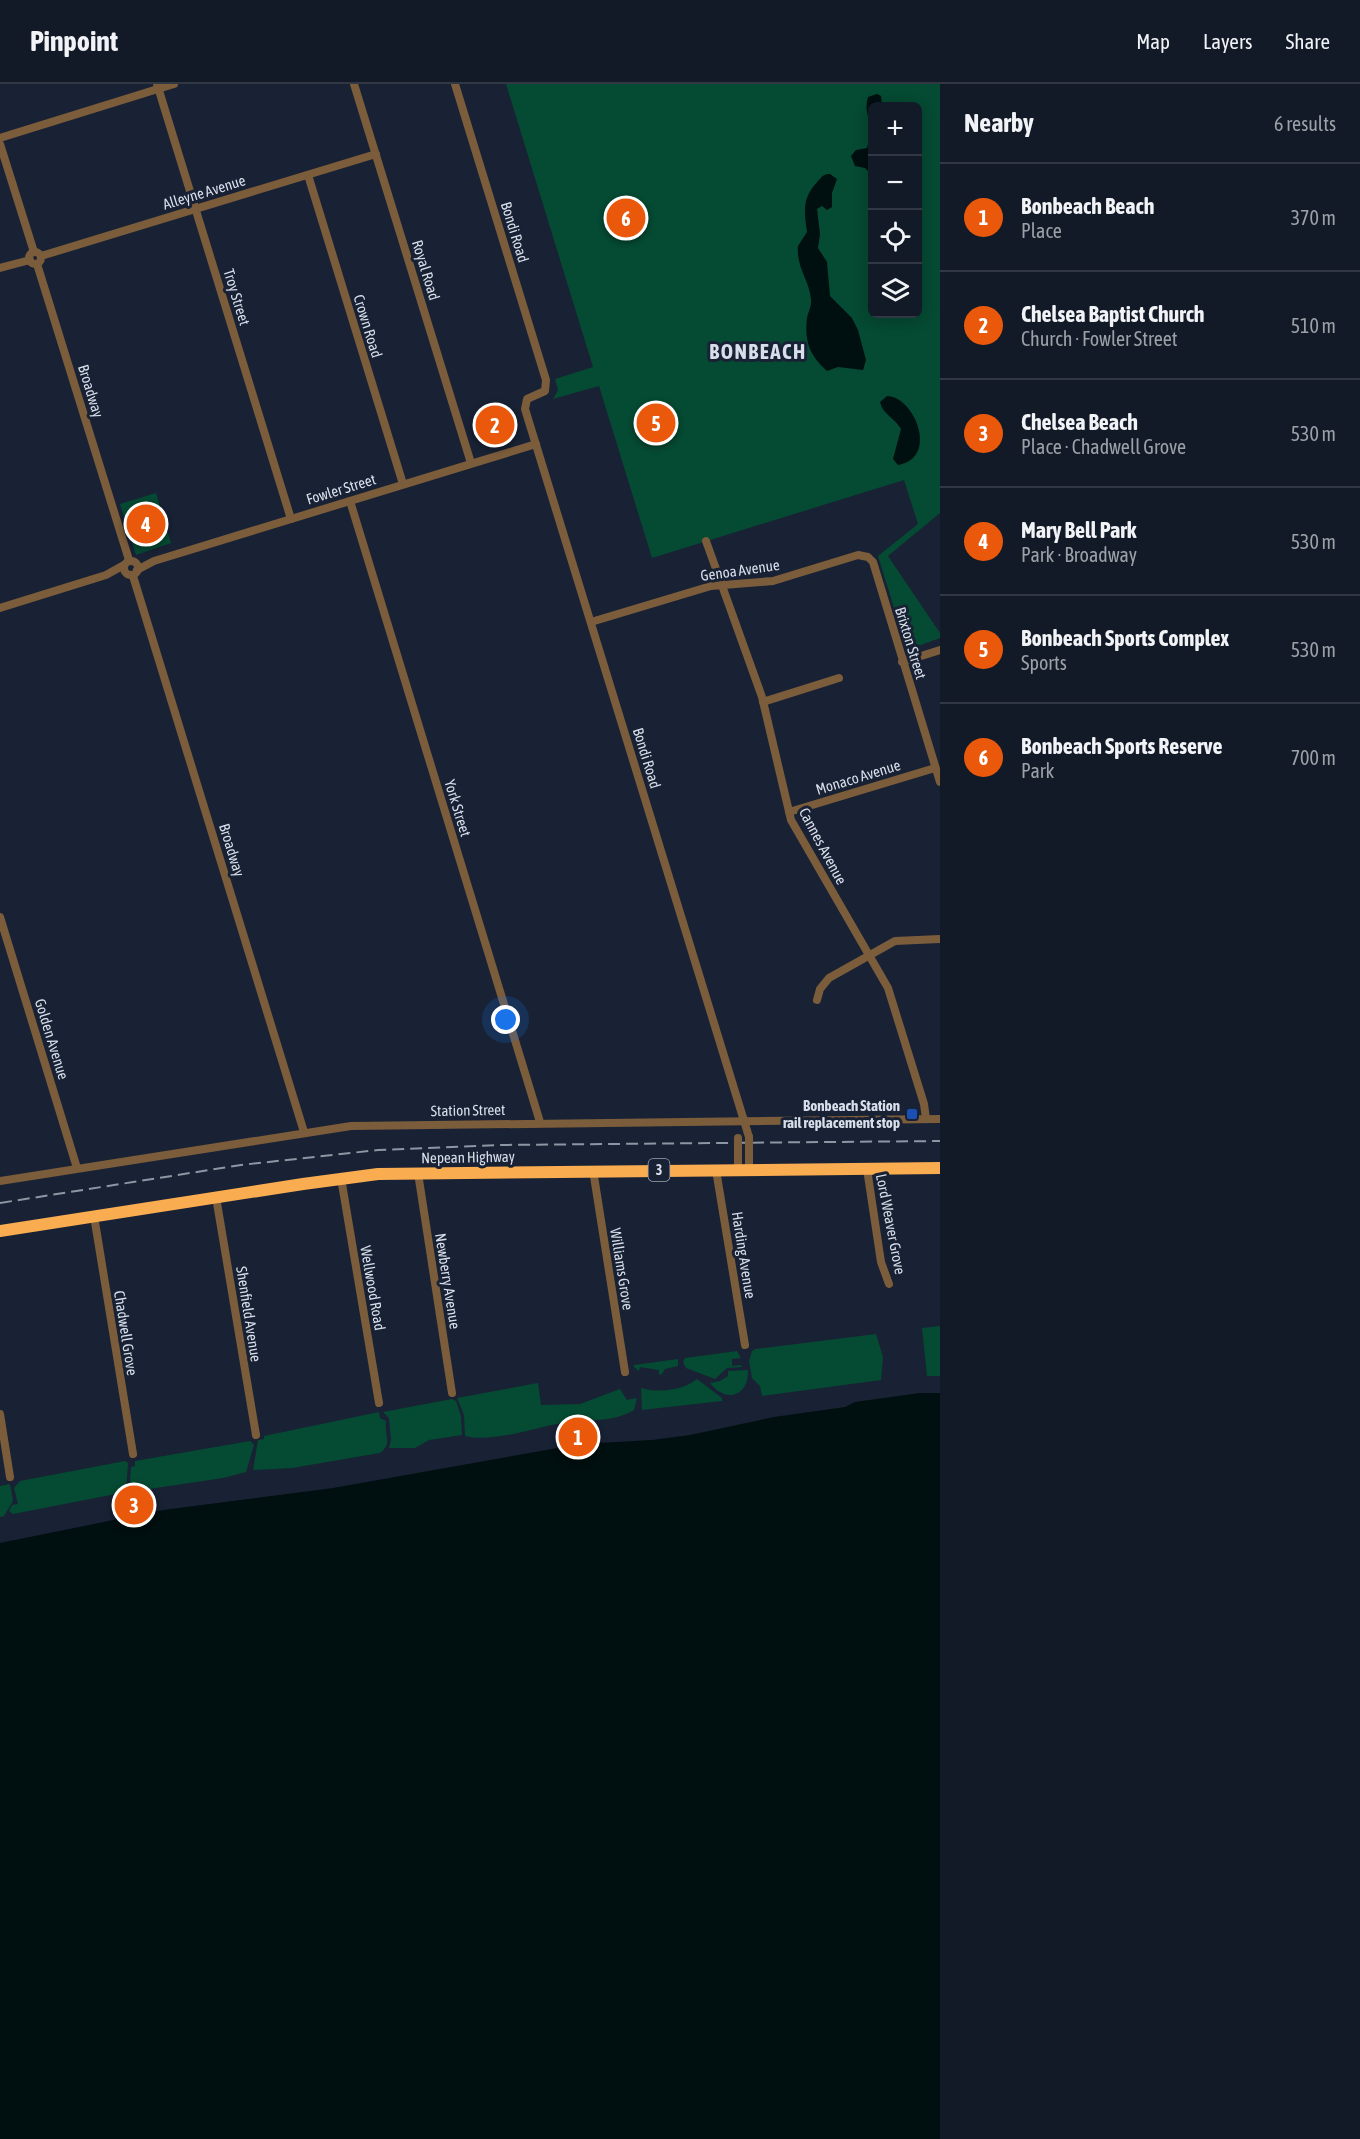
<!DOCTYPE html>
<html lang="en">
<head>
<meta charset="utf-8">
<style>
  :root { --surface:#121a27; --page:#1b232f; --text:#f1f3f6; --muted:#9ca1a7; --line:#313844; --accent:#ea580c }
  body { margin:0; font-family:"Asap Condensed",sans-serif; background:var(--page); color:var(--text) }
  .controls { position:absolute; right:18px; top:18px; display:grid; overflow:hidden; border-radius:9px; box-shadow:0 3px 15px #0003 }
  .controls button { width:54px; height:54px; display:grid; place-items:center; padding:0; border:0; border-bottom:2px solid var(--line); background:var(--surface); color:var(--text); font:30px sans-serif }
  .you { position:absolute; left:506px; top:936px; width:21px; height:21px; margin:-15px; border:4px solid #fff; border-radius:50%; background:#1a73e8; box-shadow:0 0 0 9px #1a73e833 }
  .badge { display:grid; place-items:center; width:39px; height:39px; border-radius:50%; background:var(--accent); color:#fff; font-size:20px; font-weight:700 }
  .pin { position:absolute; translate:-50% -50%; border:3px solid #fff; box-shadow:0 2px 6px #0006 }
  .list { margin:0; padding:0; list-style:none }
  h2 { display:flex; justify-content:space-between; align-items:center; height:78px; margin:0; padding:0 24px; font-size:26px }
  h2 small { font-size:20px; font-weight:400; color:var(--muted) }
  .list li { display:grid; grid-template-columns:39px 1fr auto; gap:18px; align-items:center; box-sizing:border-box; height:108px; padding:0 24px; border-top:2px solid var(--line) }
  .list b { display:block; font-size:22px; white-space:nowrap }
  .list p { margin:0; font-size:20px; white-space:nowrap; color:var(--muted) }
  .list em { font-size:20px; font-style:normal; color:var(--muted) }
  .icon { flex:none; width:33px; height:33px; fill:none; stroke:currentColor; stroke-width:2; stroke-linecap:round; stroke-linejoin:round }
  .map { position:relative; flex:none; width:940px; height:2055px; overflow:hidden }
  header { display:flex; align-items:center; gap:36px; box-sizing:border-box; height:84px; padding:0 30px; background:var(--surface); border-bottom:2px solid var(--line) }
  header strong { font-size:28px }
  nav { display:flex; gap:33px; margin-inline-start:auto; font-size:21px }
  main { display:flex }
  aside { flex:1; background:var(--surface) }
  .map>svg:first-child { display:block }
  .green { fill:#054a32; fill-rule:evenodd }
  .water { fill:#000f10 }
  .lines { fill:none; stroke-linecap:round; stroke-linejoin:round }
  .minor { stroke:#7b5c3b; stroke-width:8 }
  .highway { stroke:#faac50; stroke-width:12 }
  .rail { stroke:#8e96a4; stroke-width:2; stroke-dasharray:12 6; stroke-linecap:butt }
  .minor-bridge { stroke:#7b5c3b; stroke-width:8 }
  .transit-dot { fill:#1a4fb4; stroke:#182234; stroke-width:2 }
  .labels { text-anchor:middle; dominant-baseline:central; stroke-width:6; stroke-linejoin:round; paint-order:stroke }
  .shield { fill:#182234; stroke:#9ea6b4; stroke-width:1.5 }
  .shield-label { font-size:14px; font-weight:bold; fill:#d8dfeb }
  .street-label { font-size:15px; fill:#d8dfeb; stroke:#182234 }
  .poi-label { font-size:15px; font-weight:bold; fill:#d8dfeb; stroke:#182234; text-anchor:end }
  .district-label { font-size:21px; font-weight:bold; letter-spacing:1.5px; fill:#d8dfeb; stroke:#182234 }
</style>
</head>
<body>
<header>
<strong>Pinpoint</strong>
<nav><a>Map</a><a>Layers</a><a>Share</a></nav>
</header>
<main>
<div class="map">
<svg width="940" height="2055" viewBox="0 0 940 2055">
  <rect width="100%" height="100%" fill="#182234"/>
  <g class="green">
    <path d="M506 0H940V429L888 472 940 549V554L910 565 906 563 878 472 918 440 904 396 652 474 599 302 553 315 558 306 555 295 593 283ZM872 22H918V230H872Z"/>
    <path d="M156 409 171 459 136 471 120 420Z"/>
    <path d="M940 1242V1292H927L922 1244Z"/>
    <path d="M876 1250 883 1273 881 1296 762 1312 760 1302 752 1294 749 1277 752 1267 755 1265Z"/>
    <path d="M737 1267 741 1274 732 1275V1282L741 1281 742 1283 727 1284 715 1295 686 1284 683 1278 685 1274Z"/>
    <path d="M678 1275V1282L665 1285 662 1290 659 1291V1286L640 1283 639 1287 634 1283V1281Z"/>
    <path d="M748 1286C749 1312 726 1320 710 1299L720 1297 728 1292V1287Z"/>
    <path d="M697 1295 722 1314V1317L642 1326 641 1304C658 1309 682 1307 697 1295Z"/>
    <path d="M538 1299 541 1321 580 1320 620 1305 627 1316 637 1314 634 1326C611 1340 586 1334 561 1339 535 1344 491 1359 465 1352L464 1331 457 1314Z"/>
    <path d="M452 1315 456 1317 461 1332 462 1351 429 1356 415 1364H389L391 1356 389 1334 383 1328Z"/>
    <path d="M379 1328 380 1334 386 1337C384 1350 393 1360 380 1369L292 1384 253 1386 258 1356 264 1355V1352Z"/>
    <path d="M250 1357 254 1361 246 1388 223 1394 129 1408 131 1383 135 1382V1377Z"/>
    <path d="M125 1377 128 1379 126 1408 13 1430 9 1427 12 1421 18 1420 14 1404 20 1397Z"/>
    <path d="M10 1400 13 1417 4 1432 0 1433V1402Z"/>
  </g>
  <g class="water">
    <path d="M877 10 881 12 882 22H872V40C867 34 865 22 868 13Z"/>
    <path d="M872 46V91L865 84 855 82 851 72 856 66 867 64Z"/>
    <path d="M830 90 837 95 832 109V123L827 126 822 122 817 125 820 150 818 164 827 178 830 212 852 234 858 246 866 276 863 286 838 283 827 287C810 272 804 257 807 234 808 228 812 222 811 216 810 197 796 184 798 162L807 148C804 126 802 114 818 97 823 92 823 90 830 90Z"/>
    <path d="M887 312C914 312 940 374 898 381L893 375 901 345C895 334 883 331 880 318Z"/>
    <path d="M920 1309H940V2055H0V1459L163 1426 333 1404 580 1360 652 1356 690 1351 774 1333 845 1323 855 1318Z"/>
  </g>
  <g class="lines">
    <g class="minor">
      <path d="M157 0 291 435"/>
      <path d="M354 0 471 379"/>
      <path d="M455 0 546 296 545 307 527 315 525 325 749 1053"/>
      <path d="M0 54 174 0"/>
      <path d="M0 60 34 168"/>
      <path d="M308 91 403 400"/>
      <circle cx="35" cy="174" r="6"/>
      <path d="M41 172 376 70"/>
      <path d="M37 180 129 476"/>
      <path d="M0 184 30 176"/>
      <path d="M350 417 540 1038"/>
      <path d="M706 457 762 613 791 736 888 904 924 1020 926 1035"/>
      <circle cx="131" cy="484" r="7"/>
      <path d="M137 486 154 477 536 360"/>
      <path d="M133 492 304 1048"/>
      <path d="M0 524 106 491 124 481"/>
      <path d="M591 538 711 502 773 497 858 471 868 473 873 478 940 698"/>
      <path d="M902 578 940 566"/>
      <path d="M763 618 839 594"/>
      <path d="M789 728 935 684"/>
      <path d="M0 833 77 1084"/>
      <path d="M817 916 820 905 829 894 895 857 940 855"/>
      <path d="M738 1085V1067"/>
      <path d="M749 1085V1066"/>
      <path d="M867 1085 881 1178 889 1200"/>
      <path d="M593 1086 625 1288"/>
      <path d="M716 1086 745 1261"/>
      <path d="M418 1089 452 1309"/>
      <path d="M341 1094 379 1319"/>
      <path d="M0 1097 351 1042 940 1035"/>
      <path d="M216 1113 256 1351"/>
      <path d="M94 1132 133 1370"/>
      <path d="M0 1330 10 1393"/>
    </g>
    <path class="highway" d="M0 1147 303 1100 378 1090 940 1084"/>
    <path class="rail" d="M0 1119 241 1081 378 1066 498 1061 940 1057"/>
    <g class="minor-bridge">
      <path d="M738 1054V1067"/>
      <path d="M749 1066V1053"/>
    </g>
  </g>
  <rect class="transit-dot" x="906" y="1024" width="12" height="12" rx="3"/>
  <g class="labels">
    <rect class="shield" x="648.5" y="1075" width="21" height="22" rx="4.5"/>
    <g class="shield-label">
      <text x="659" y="1086">3</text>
    </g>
    <g class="street-label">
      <text transform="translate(204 108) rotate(-17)">Alleyne Avenue</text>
      <text transform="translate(515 148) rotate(73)">Bondi Road</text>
      <text transform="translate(426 186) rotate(73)">Royal Road</text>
      <text transform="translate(237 213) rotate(73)">Troy Street</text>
      <text transform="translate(368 242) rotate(73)">Crown Road</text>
      <text transform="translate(91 307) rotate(73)">Broadway</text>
      <text transform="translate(341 405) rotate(-17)">Fowler Street</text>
      <text transform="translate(740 486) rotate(-8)">Genoa Avenue</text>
      <text transform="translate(911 559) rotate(73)">Brixton Street</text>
      <text transform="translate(647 674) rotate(73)">Bondi Road</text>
      <text transform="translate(858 693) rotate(-17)">Monaco Avenue</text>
      <text transform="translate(458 724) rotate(73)">York Street</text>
      <text transform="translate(823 762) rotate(62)">Cannes Avenue</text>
      <text transform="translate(232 766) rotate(73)">Broadway</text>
      <text transform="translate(52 955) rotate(73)">Golden Avenue</text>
      <text transform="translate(468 1026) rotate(-1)">Station Street</text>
      <text transform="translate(468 1073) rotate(-1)">Nepean Highway</text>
      <text transform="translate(891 1140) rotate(79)">Lord Weaver Grove</text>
      <text transform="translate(744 1171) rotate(81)">Harding Avenue</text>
      <text transform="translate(622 1185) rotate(81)">Williams Grove</text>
      <text transform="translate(448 1197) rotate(81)">Newberry Avenue</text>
      <text transform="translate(373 1204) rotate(80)">Wellwood Road</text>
      <text transform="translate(249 1230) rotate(81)">Shenfield Avenue</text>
      <text transform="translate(126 1249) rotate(81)">Chadwell Grove</text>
    </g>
    <g class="poi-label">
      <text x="900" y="1021">Bonbeach Station<tspan x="900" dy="17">rail replacement stop</tspan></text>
    </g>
    <g class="district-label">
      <text x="758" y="267">BONBEACH</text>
    </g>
  </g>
</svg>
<div class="controls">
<button>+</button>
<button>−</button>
<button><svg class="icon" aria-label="locate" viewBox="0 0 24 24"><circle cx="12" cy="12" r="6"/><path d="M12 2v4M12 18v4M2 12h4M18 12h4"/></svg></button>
<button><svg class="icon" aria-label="layers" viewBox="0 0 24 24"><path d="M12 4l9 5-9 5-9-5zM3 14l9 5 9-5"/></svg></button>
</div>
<div class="you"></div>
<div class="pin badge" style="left:578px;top:1353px">1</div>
<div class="pin badge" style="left:495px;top:341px">2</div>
<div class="pin badge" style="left:134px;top:1421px">3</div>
<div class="pin badge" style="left:146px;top:440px">4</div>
<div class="pin badge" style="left:656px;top:339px">5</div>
<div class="pin badge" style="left:626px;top:134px">6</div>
</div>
<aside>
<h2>Nearby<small>6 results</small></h2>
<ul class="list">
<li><span class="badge">1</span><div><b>Bonbeach Beach</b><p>Place</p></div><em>370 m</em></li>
<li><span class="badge">2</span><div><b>Chelsea Baptist Church</b><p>Church · Fowler Street</p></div><em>510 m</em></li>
<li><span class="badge">3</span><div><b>Chelsea Beach</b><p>Place · Chadwell Grove</p></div><em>530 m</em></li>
<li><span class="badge">4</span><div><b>Mary Bell Park</b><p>Park · Broadway</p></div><em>530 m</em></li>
<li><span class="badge">5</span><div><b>Bonbeach Sports Complex</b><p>Sports</p></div><em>530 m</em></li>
<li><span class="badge">6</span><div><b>Bonbeach Sports Reserve</b><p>Park</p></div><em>700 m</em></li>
</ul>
</aside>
</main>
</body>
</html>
